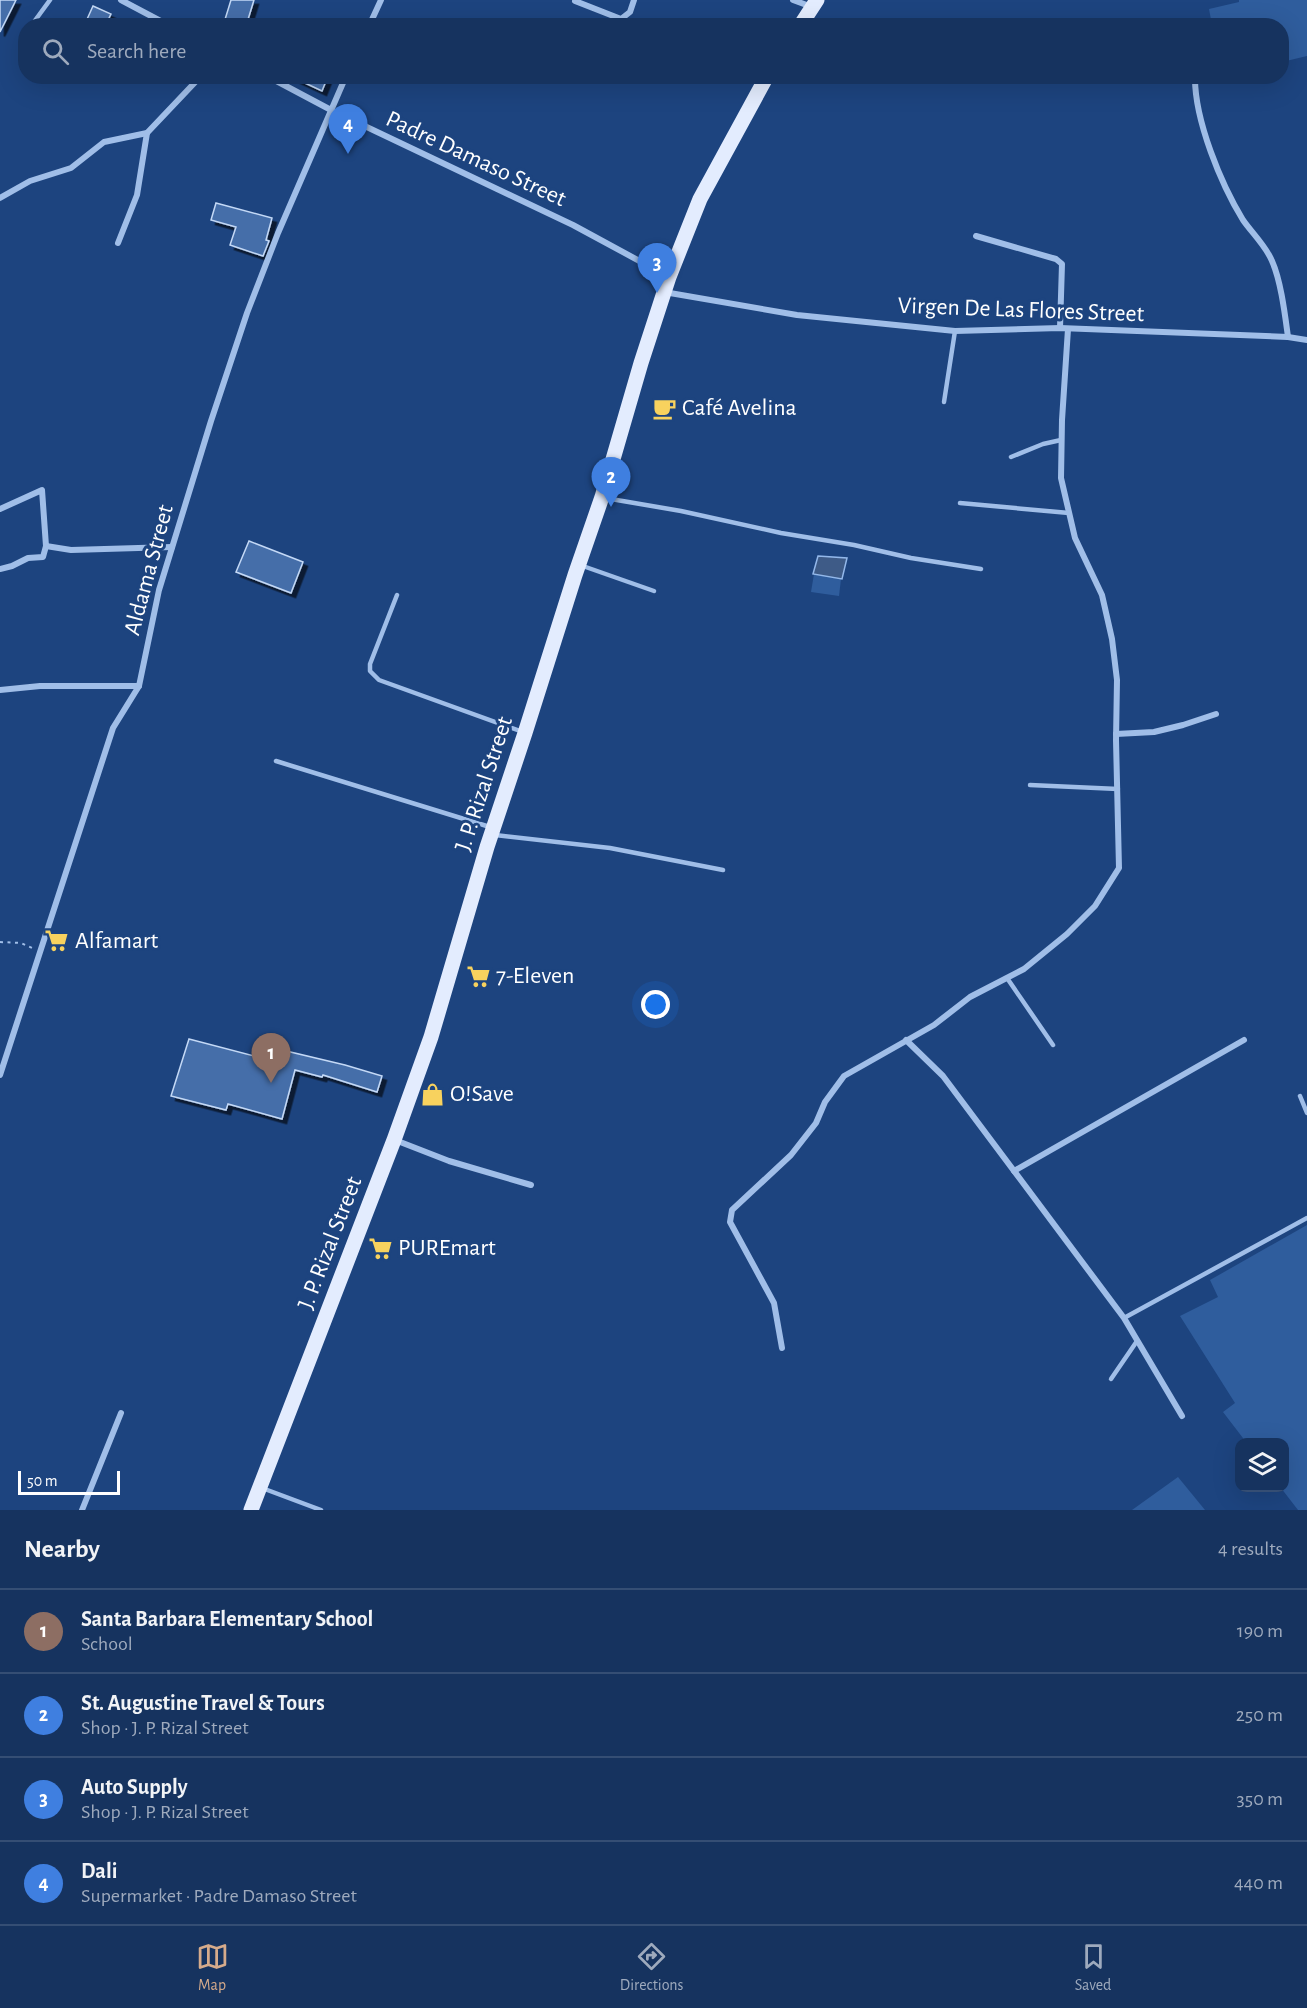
<!DOCTYPE html>
<html lang="en">
<head>
<meta charset="utf-8">
<style>
  :root { --surface:#16335f; --page:#1f3b65; --text:#f1f3f6; --muted:#9eaabd; --line:#354e74; --accent:#d6ab8b }
  body { margin:0; font-family:"Alegreya Sans",sans-serif; background:var(--page); color:var(--text) }
  .controls { position:absolute; right:18px; bottom:18px; display:grid; overflow:hidden; border-radius:12px; box-shadow:0 6px 24px #0002 }
  .controls button { width:54px; height:54px; display:grid; place-items:center; padding:0; border:0; border-bottom:2px solid var(--line); background:var(--surface); color:var(--text); font:30px sans-serif }
  .scale { position:absolute; left:18px; bottom:15px; width:102px; box-sizing:border-box; padding-left:6px; border:3px solid #fff; border-top:0; font-size:16px; line-height:21px; white-space:nowrap; color:#fff; -webkit-text-stroke:4px #1d447f; paint-order:stroke }
  .you { position:absolute; left:656px; top:1005px; width:21px; height:21px; margin:-15px; border:4px solid #fff; border-radius:50%; background:#1a73e8; box-shadow:0 0 0 9px #1a73e833 }
  .badge { display:grid; place-items:center; width:39px; height:39px; border-radius:50%; background:var(--accent); color:#fff; font-size:20px; font-weight:700 }
  .pin { position:absolute; translate:-50% -50px; filter:drop-shadow(0 2px 3px #0008) }
  .pin::after { content:''; position:absolute; top:32px; width:21px; height:18px; background:inherit; clip-path:polygon(0 0,100% 0,50% 100%) }
  .list { margin:0; padding:0; list-style:none }
  h2 { display:flex; justify-content:space-between; align-items:center; height:78px; margin:0; padding:0 24px; font-size:26px }
  h2 small { font-size:20px; font-weight:400; color:var(--muted) }
  .list li { display:grid; grid-template-columns:39px 1fr auto; gap:18px; align-items:center; box-sizing:border-box; height:84px; padding:0 24px; border-top:2px solid var(--line) }
  .list b { display:block; font-size:22px; white-space:nowrap }
  .list p { margin:0; font-size:20px; white-space:nowrap; color:var(--muted) }
  .list em { font-size:20px; font-style:normal; color:var(--muted) }
  .icon { flex:none; width:33px; height:33px; fill:none; stroke:currentColor; stroke-width:2; stroke-linecap:round; stroke-linejoin:round }
  .map { position:relative; flex:none; width:1307px; height:1510px; overflow:hidden }
  .search { position:absolute; background:var(--surface); box-shadow:0 6px 24px #0002; left:18px; right:18px; top:18px; height:66px; display:flex; align-items:center; gap:15px; box-sizing:border-box; padding:0 21px; border-radius:24px; color:var(--muted); font-size:22px }
  .sheet { height:414px; background:var(--surface) }
  nav { display:flex; justify-content:space-around; align-items:center; box-sizing:border-box; height:84px; border-top:2px solid var(--line); background:var(--surface); font-size:16px; color:var(--muted) }
  nav a { display:grid; justify-items:center; gap:3px }
  nav .on { color:var(--accent) }
  .map>svg:first-child { display:block }
  .green { fill:#2f5d9d }
  .water { fill:#3e5b87; stroke:#93b8ea; stroke-width:1.5 }
  .building { fill:#456ea9; stroke:#c4d9f6; stroke-width:1.5; filter:url(#shadow) }
  .lines { fill:none; stroke-linecap:round; stroke-linejoin:round }
  .path { stroke:#a0bee8; stroke-width:2; stroke-dasharray:3 4.5; stroke-linecap:butt }
  .lane { stroke:#a0bee8; stroke-width:4.5 }
  .street { stroke:#a0bee8; stroke-width:6 }
  .primary { stroke:#e3ecfe; stroke-width:15 }
  .labels { text-anchor:middle; dominant-baseline:central; stroke-width:6; stroke-linejoin:round; paint-order:stroke }
  .street-label { font-size:24px; fill:#fff; stroke:#1d447f }
  .poi-label { font-size:24px; fill:#fff; stroke:#1d447f; text-anchor:start }
</style>
</head>
<body>
<div class="map">
<svg width="1307" height="1510" viewBox="0 0 1307 1510">
  <defs>
    <filter id="shadow"><feDropShadow dx="4.5" dy="4.5" stdDeviation="0" flood-color="#0009"/></filter>
  </defs>
  <rect width="100%" height="100%" fill="#1d447f"/>
  <g class="green">
    <path d="M1239 0H1307V56L1282 62V26L1212 25 1209 9 1239 2Z"/>
    <path d="M814 574 841 579 839 596 811 592Z"/>
    <path d="M1307 1225V1510H1298L1281 1488H1284V1442H1246L1223 1412 1235 1403 1180 1316 1218 1297 1210 1280Z"/>
    <path d="M1178 1477 1205 1510H1132Z"/>
  </g>
  <path class="water" d="M818 556 847 558 842 579 813 574Z"/>
  <g class="building">
    <path d="M0 0H16L0 32Z"/>
    <path d="M231 0H254L246 26H223Z"/>
    <path d="M93 6 111 14 105 26H84Z"/>
    <path d="M290 76H328L322 91Z"/>
    <path d="M216 203 272 218 266 240 269 241 263 256 230 245 236 227 211 220Z"/>
    <path d="M249 541 303 562 291 593 236 572Z"/>
    <path d="M189 1039 262 1058 265 1046 345 1065 382 1076 377 1092 323 1075 322 1077 295 1070 282 1119 228 1104 226 1110 171 1096Z"/>
  </g>
  <g class="lines">
    <path class="path" d="M0 942 21 943 32 948"/>
    <g class="lane">
      <path d="M31 26 50 0"/>
      <path d="M22 38 26 33"/>
      <path d="M944 402 955 331"/>
      <path d="M1011 457 1043 444 1061 440"/>
      <path d="M605 498 681 511 781 533 854 545 911 558 981 569"/>
      <path d="M960 503 1069 513"/>
      <path d="M580 565 654 591"/>
      <path d="M397 595 370 664V671L379 680 523 732"/>
      <path d="M276 761 490 827"/>
      <path d="M1030 785 1118 789"/>
      <path d="M495 835 610 848 723 870"/>
      <path d="M1007 978 1053 1045"/>
      <path d="M1300 1096 1307 1113"/>
      <path d="M1124 1318 1307 1218"/>
      <path d="M1111 1379 1137 1341"/>
      <path d="M262 1488 321 1510"/>
    </g>
    <g class="street">
      <path d="M121 0 170 26"/>
      <path d="M793 0 812 7"/>
      <path d="M575 1 621 19 630 12 634 0"/>
      <path d="M369 26 381 0"/>
      <path d="M267 76 331 110 573 225 669 277"/>
      <path d="M1195 78C1195 121 1221 184 1243 220 1252 233 1266 246 1272 261 1281 281 1285 315 1288 337"/>
      <path d="M0 198 30 181 71 168 104 142 147 133 201 76"/>
      <path d="M976 236 1056 259 1062 264 1060 328"/>
      <path d="M118 243 137 195 147 133"/>
      <path d="M664 292 797 315 955 331 1060 328 1288 337 1307 340"/>
      <path d="M0 509 42 490 46 546"/>
      <path d="M0 569 12 566 28 558 43 557 46 546 71 550 172 547"/>
      <path d="M0 690 40 686H139"/>
      <path d="M1116 734 1154 732 1183 725 1216 714"/>
      <path d="M906 1040 943 1076 1124 1318 1182 1416"/>
      <path d="M0 1075 113 728 139 686 159 590 211 421 247 313 278 233 346 76"/>
      <path d="M395 1140 449 1161 531 1185"/>
      <path d="M1014 1171 1244 1040"/>
      <path d="M782 1348 774 1303 730 1222 732 1210 791 1155 816 1123 825 1102 844 1076 934 1025 970 997 1024 969 1067 934 1095 906 1119 868 1116 740 1117 680 1112 639 1102 595 1075 538 1061 478 1062 420 1068 329"/>
      <path d="M82 1510 121 1413"/>
    </g>
    <g class="primary">
      <path d="M800 26 817 0"/>
      <path d="M251 1510 394 1140 431 1037 487 847 525 733 575 575 602 497 641 363 669 277 700 199 767 76"/>
    </g>
  </g>
  <defs>
    <symbol id="cafe-bare" viewBox="-9 -9 18 18"><path d="M-5.5-4.5H6V0H3Q3 3.5 0 3.5H-2.5Q-5.5 3.5-5.5 0ZM3-3.2v2h1.7v-2ZM-6 4.5H4V6H-6Z" fill="#f8d25e" stroke="#1d447f" stroke-width="2.5" paint-order="stroke"/></symbol>
    <symbol id="supermarket-bare" viewBox="-9 -9 18 18"><path d="M-6-5.5h2.5l.6 2H6L4.5 2H-2.5L-4.4-4H-6ZM-1.5 3.2a1.3 1.3 0 1 0 .1 0ZM3 3.2a1.3 1.3 0 1 0 .1 0Z" fill="#f8d25e" stroke="#1d447f" stroke-width="2.5" paint-order="stroke"/></symbol>
    <symbol id="shop-bare" viewBox="-9 -9 18 18"><path d="M-5-2.5h2.3a2.7 3.5 0 0 1 5.4 0H5L5.5 6h-11ZM-1.5-2.5h3a1.5 2.3 0 0 0-3 0Z" fill="#f8d25e" stroke="#1d447f" stroke-width="2.5" paint-order="stroke"/></symbol>
  </defs>
  <g fill-rule="evenodd">
    <use href="#cafe-bare" x="648" y="392" width="33" height="33"/>
    <use href="#supermarket-bare" x="40" y="924" width="33" height="33"/>
    <use href="#supermarket-bare" x="462" y="960" width="33" height="33"/>
    <use href="#shop-bare" x="416" y="1078" width="33" height="33"/>
    <use href="#supermarket-bare" x="364" y="1232" width="33" height="33"/>
  </g>
  <g class="labels">
    <g class="street-label">
      <text transform="translate(476 159) rotate(25)">Padre Damaso Street</text>
      <text transform="translate(1021 310) rotate(2)">Virgen De Las Flores Street</text>
      <text transform="translate(149 570) rotate(-75)">Aldama Street</text>
      <text transform="translate(484 784) rotate(-72)">J. P. Rizal Street</text>
      <text transform="translate(330 1243) rotate(-69)">J. P. Rizal Street</text>
    </g>
    <g class="poi-label">
      <text x="682" y="408">Café Avelina</text>
      <text x="75" y="941">Alfamart</text>
      <text x="496" y="976">7-Eleven</text>
      <text x="450" y="1094">O!Save</text>
      <text x="398" y="1248">PUREmart</text>
    </g>
  </g>
</svg>
<div class="controls">
<button><svg class="icon" aria-label="layers" viewBox="0 0 24 24"><path d="M12 4l9 5-9 5-9-5zM3 14l9 5 9-5"/></svg></button>
</div>
<div class="scale">50 m</div>
<div class="you"></div>
<div class="pin badge" style="left:271px;top:1083px;background:#8d6e63">1</div>
<div class="pin badge" style="left:611px;top:507px;background:#3f7fe0">2</div>
<div class="pin badge" style="left:657px;top:293px;background:#3f7fe0">3</div>
<div class="pin badge" style="left:348px;top:154px;background:#3f7fe0">4</div>
<div class="search"><svg class="icon" aria-label="search" viewBox="0 0 24 24"><circle cx="10" cy="10" r="6"/><path d="M15 15l6 6"/></svg>Search here</div>
</div>
<section class="sheet">
<h2>Nearby<small>4 results</small></h2>
<ul class="list">
<li><span class="badge" style="background:#8d6e63">1</span><div><b>Santa Barbara Elementary School</b><p>School</p></div><em>190 m</em></li>
<li><span class="badge" style="background:#3f7fe0">2</span><div><b>St. Augustine Travel &amp; Tours</b><p>Shop · J. P. Rizal Street</p></div><em>250 m</em></li>
<li><span class="badge" style="background:#3f7fe0">3</span><div><b>Auto Supply</b><p>Shop · J. P. Rizal Street</p></div><em>350 m</em></li>
<li><span class="badge" style="background:#3f7fe0">4</span><div><b>Dali</b><p>Supermarket · Padre Damaso Street</p></div><em>440 m</em></li>
</ul>
</section>
<nav>
<a class="on"><svg class="icon" aria-label="map" viewBox="0 0 24 24"><path d="M3 6l6-2 6 2 6-2v14l-6 2-6-2-6 2zM9 4v14M15 6v14"/></svg>Map</a>
<a><svg class="icon" aria-label="directions" viewBox="0 0 24 24"><path d="M12 3l9 9-9 9-9-9zM9 14v-3h6M13 9l2 2-2 2"/></svg>Directions</a>
<a><svg class="icon" aria-label="saved" viewBox="0 0 24 24"><path d="M7 4h10v16l-5-4-5 4z"/></svg>Saved</a>
</nav>
</body>
</html>
